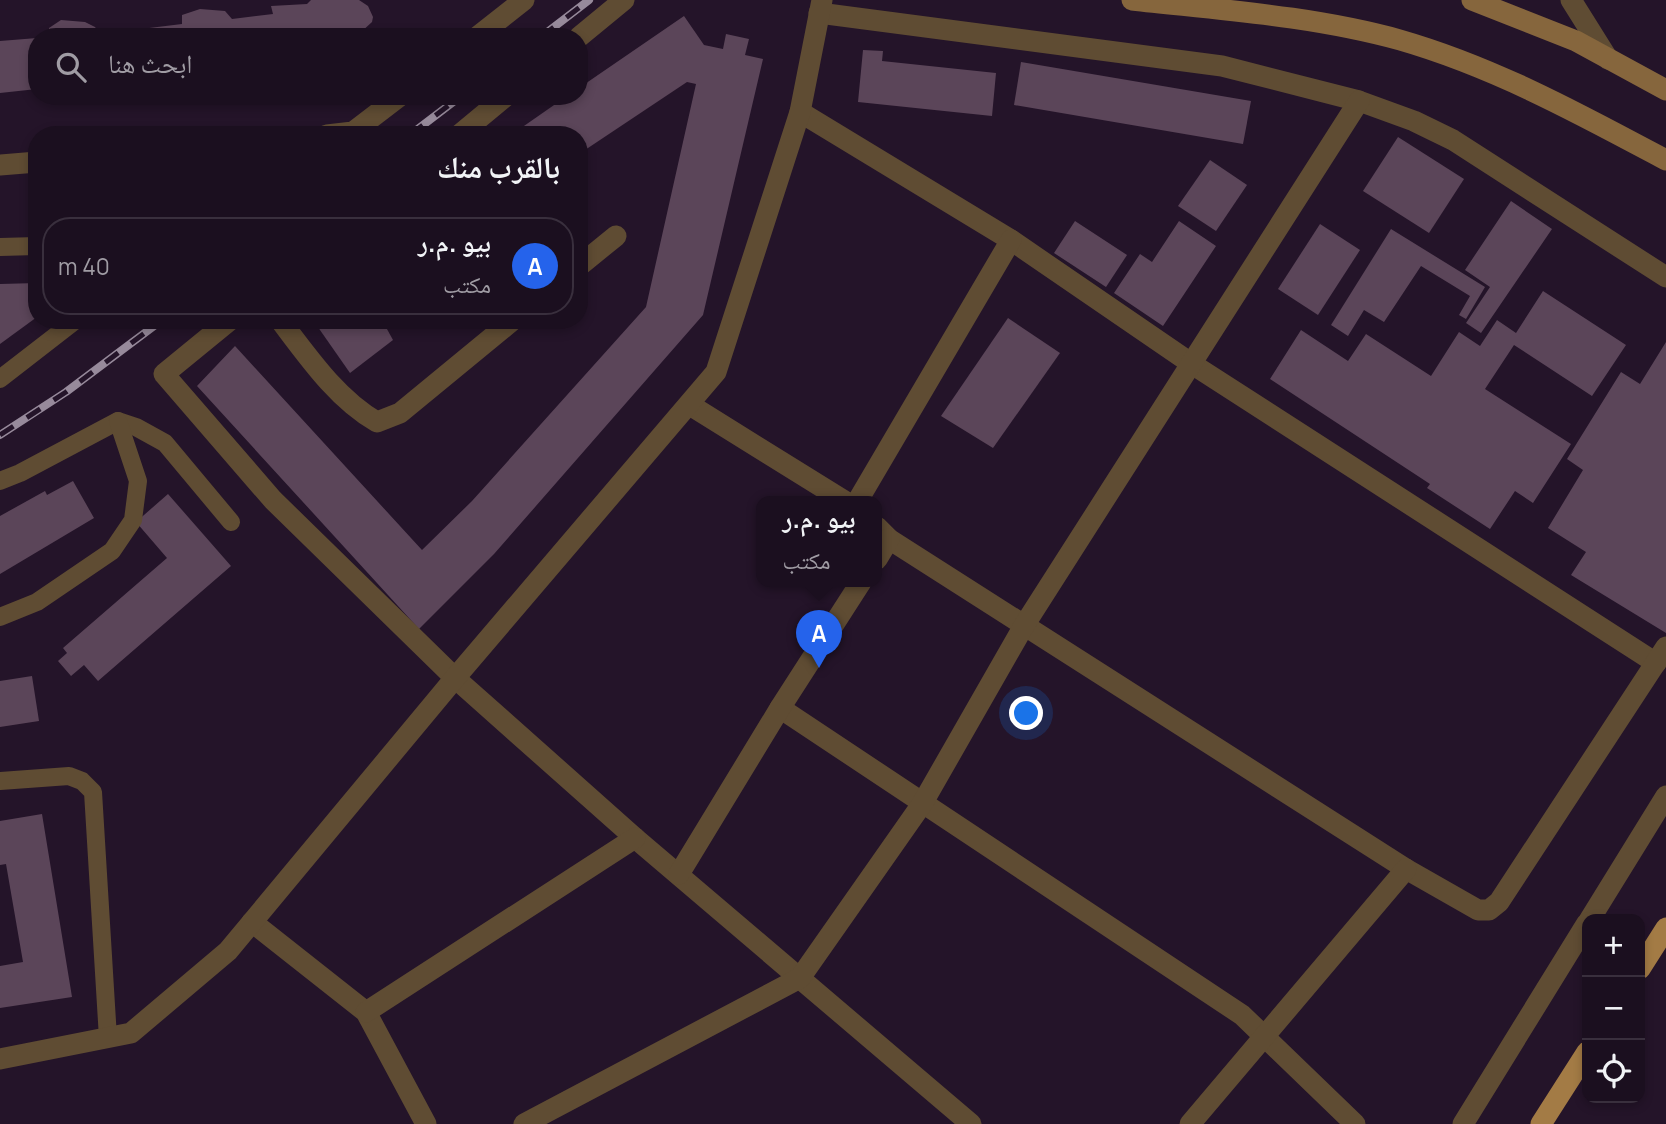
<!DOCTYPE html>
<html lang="ar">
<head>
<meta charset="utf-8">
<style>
  :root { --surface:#1b0f1f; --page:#241828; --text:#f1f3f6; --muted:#a09ca4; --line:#392f3d; --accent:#2563eb }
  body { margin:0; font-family:Manrope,"Noto Naskh Arabic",sans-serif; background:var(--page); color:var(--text); direction:rtl }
  .controls { position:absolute; right:21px; bottom:21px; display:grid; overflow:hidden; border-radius:14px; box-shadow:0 4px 10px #0003 }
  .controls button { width:63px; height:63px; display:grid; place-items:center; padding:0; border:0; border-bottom:2px solid var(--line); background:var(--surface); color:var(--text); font:35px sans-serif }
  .you { position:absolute; left:1027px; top:714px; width:24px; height:24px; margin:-18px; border:5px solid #fff; border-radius:50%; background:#1a73e8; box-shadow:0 0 0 10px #1a73e833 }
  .badge { display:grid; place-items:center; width:46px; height:46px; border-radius:50%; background:var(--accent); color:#fff; font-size:23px; font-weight:700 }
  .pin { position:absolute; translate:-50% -58px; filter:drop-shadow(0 2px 4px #0008) }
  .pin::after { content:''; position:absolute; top:37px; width:24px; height:21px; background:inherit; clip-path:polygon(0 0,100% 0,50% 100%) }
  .popup { position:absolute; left:756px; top:496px; width:126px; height:91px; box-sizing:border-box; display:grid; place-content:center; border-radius:14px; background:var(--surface); filter:drop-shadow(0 2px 5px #0005); font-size:23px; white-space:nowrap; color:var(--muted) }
  .popup b { font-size:26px; color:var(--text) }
  .popup::after { content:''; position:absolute; left:50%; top:100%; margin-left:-14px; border:14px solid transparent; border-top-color:var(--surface) }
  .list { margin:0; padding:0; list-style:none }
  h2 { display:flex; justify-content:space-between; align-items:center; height:91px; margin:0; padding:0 28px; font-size:30px }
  h2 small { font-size:23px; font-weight:400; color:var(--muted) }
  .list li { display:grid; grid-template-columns:46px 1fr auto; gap:21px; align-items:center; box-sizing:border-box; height:98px; margin:0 14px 14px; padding:0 14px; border:2px solid var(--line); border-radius:28px }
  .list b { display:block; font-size:26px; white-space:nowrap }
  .list p { margin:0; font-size:23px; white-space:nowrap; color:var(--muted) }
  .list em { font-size:23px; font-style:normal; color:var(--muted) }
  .icon { flex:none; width:38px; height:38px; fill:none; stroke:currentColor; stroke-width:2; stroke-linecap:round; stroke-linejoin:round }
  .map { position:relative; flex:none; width:1666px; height:1124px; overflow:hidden; direction:ltr }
  .search { position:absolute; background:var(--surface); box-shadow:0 4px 10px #0003; left:28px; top:28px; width:560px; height:77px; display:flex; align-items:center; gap:18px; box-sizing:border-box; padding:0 24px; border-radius:28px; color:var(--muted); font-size:26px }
  .panel { position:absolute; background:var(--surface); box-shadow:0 4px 10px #0003; left:28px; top:126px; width:560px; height:203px; border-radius:28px; direction:rtl }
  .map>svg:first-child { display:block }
  .building { fill:#5b4559 }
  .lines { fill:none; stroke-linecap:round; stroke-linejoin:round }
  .lane { stroke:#5f4c33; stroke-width:18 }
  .street { stroke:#5f4c33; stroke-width:21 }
  .secondary { stroke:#86663d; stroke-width:21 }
  .primary { stroke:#a37b45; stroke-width:21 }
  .rail-casing { stroke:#978a9b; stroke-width:8 }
  .rail { stroke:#241429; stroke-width:5; stroke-dasharray:16; stroke-linecap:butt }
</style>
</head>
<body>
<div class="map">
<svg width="1666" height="1124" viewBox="0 0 1666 1124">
  <rect width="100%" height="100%" fill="#241429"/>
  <g class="building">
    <path d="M311 0H359L368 6 373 17 372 22 360 33V37H49V28L61 20 85 22 95 27 100 34 182 24V15L200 9 225 11 232 19 273 14 271 6 307 4Z"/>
    <path d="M684 16 704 45 723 49 726 34 749 39 745 55 763 59 703 315 494 554 419 629 197 386 235 346 422 550 472 501 646 307 696 84 687 82 579 154V135H511L567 96H579V88Z"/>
    <path d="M37 38V89L0 93V41Z"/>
    <path d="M863 50 883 51 882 61 996 73 992 116 858 102Z"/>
    <path d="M1021 62 1251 101 1243 144 1014 105Z"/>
    <path d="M1398 137 1464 179 1429 233 1363 191Z"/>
    <path d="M1210 160 1247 185 1216 231 1178 206Z"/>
    <path d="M1511 201 1552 229 1481 333 1466 323 1490 287 1465 270Z"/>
    <path d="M1075 221 1127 255 1106 287 1054 253Z"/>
    <path d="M1179 221 1216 246 1163 326 1114 293 1140 254 1152 262Z"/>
    <path d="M1320 224 1360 250 1318 315 1278 289Z"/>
    <path d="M1391 229 1485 287 1466 319 1459 315 1470 296 1421 266 1384 322 1364 310 1348 336 1331 325Z"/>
    <path d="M37 283V317L0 344V284Z"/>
    <path d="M1543 291 1626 345 1592 396 1514 345 1485 389 1571 444 1533 503 1515 491 1490 529 1427 488 1430 484 1270 379 1301 330 1348 361 1366 334 1431 376 1459 332 1480 346 1497 320 1516 333Z"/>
    <path d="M1008 318 1060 353 993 448 941 416Z"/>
    <path d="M313 320H382L393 340 350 373Z"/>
    <path d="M1666 342V633L1571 575 1586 552 1548 528 1583 470 1567 459 1621 372 1640 384Z"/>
    <path d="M73 481 94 518 0 574V516L45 491 47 495Z"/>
    <path d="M168 494 231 566 98 681 84 665 71 676 58 661 67 653 63 648 167 558 136 522Z"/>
    <path d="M32 676 39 721 0 727V681Z"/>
    <path d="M42 814 72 997 0 1008V966L23 962 6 864 0 865V821Z"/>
  </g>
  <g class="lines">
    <g class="lane">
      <path d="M0 247 37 246"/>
      <path d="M0 379 76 320"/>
      <path d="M0 481 20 473 118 421 136 427 165 443 231 522"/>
      <path d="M0 617 37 602 112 551 133 520 138 481 118 421"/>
      <path d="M0 781 69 776 82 781 93 792 108 1038"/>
    </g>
    <g class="street">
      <path d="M1571 0 1608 59"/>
      <path d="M819 13 1222 66 1359 101 1414 121 1453 140 1666 277"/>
      <path d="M477 37 524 0"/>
      <path d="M579 37 624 0"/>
      <path d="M800 112 1011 240 1192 364 1656 663"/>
      <path d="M327 135 353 132 400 96"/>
      <path d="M459 135 506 96"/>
      <path d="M0 165 37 162"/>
      <path d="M579 266 616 236"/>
      <path d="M230 320 164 374 273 500 455 678 635 838 971 1124"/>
      <path d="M280 320C308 357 337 399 377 422L400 413 513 320"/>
      <path d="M690 405 846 502"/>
      <path d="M857 502 1011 240"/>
      <path d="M877 527 889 539 1406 869 1478 910H1489L1499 902 1666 647"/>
      <path d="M877 559 889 539"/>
      <path d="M780 708 1242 1015 1355 1124"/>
      <path d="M679 874 780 708 861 582"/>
      <path d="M1590 919 1666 796"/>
      <path d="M252 922 366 1012 426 1124"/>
      <path d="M366 1012 635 838"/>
      <path d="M0 1059 131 1033 228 951 455 678 716 372 800 112 822 0"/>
      <path d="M524 1124 800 978 922 804 1025 624 1359 101"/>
      <path d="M1190 1124 1406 869"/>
      <path d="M1463 1124 1587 923"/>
    </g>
    <g class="secondary">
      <path d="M1132 0C1221 10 1313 16 1400 40 1494 67 1580 114 1666 160"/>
      <path d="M1472 0 1576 41 1666 90"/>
    </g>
    <g class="primary">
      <path d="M1640 969 1666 928"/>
      <path d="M1541 1124 1587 1052"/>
    </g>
    <defs>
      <g id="rail">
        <path d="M541 37 589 0"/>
        <path d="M410 135 461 96"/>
        <path d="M0 435 66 392 162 320"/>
      </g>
    </defs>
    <use href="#rail" class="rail-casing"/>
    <use href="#rail" class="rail"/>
  </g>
</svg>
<div class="controls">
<button>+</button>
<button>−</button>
<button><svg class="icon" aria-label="locate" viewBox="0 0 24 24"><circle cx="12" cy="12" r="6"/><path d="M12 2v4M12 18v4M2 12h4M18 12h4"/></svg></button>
</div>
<div class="you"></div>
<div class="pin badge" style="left:819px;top:668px">A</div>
<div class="popup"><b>بيو .م.ر</b>مكتب</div>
<div class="search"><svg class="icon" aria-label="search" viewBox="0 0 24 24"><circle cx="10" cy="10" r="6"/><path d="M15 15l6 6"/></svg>ابحث هنا</div>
<section class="panel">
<h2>بالقرب منك<small></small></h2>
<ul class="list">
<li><span class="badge">A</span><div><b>بيو .م.ر</b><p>مكتب</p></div><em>40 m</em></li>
</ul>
</section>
</div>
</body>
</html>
